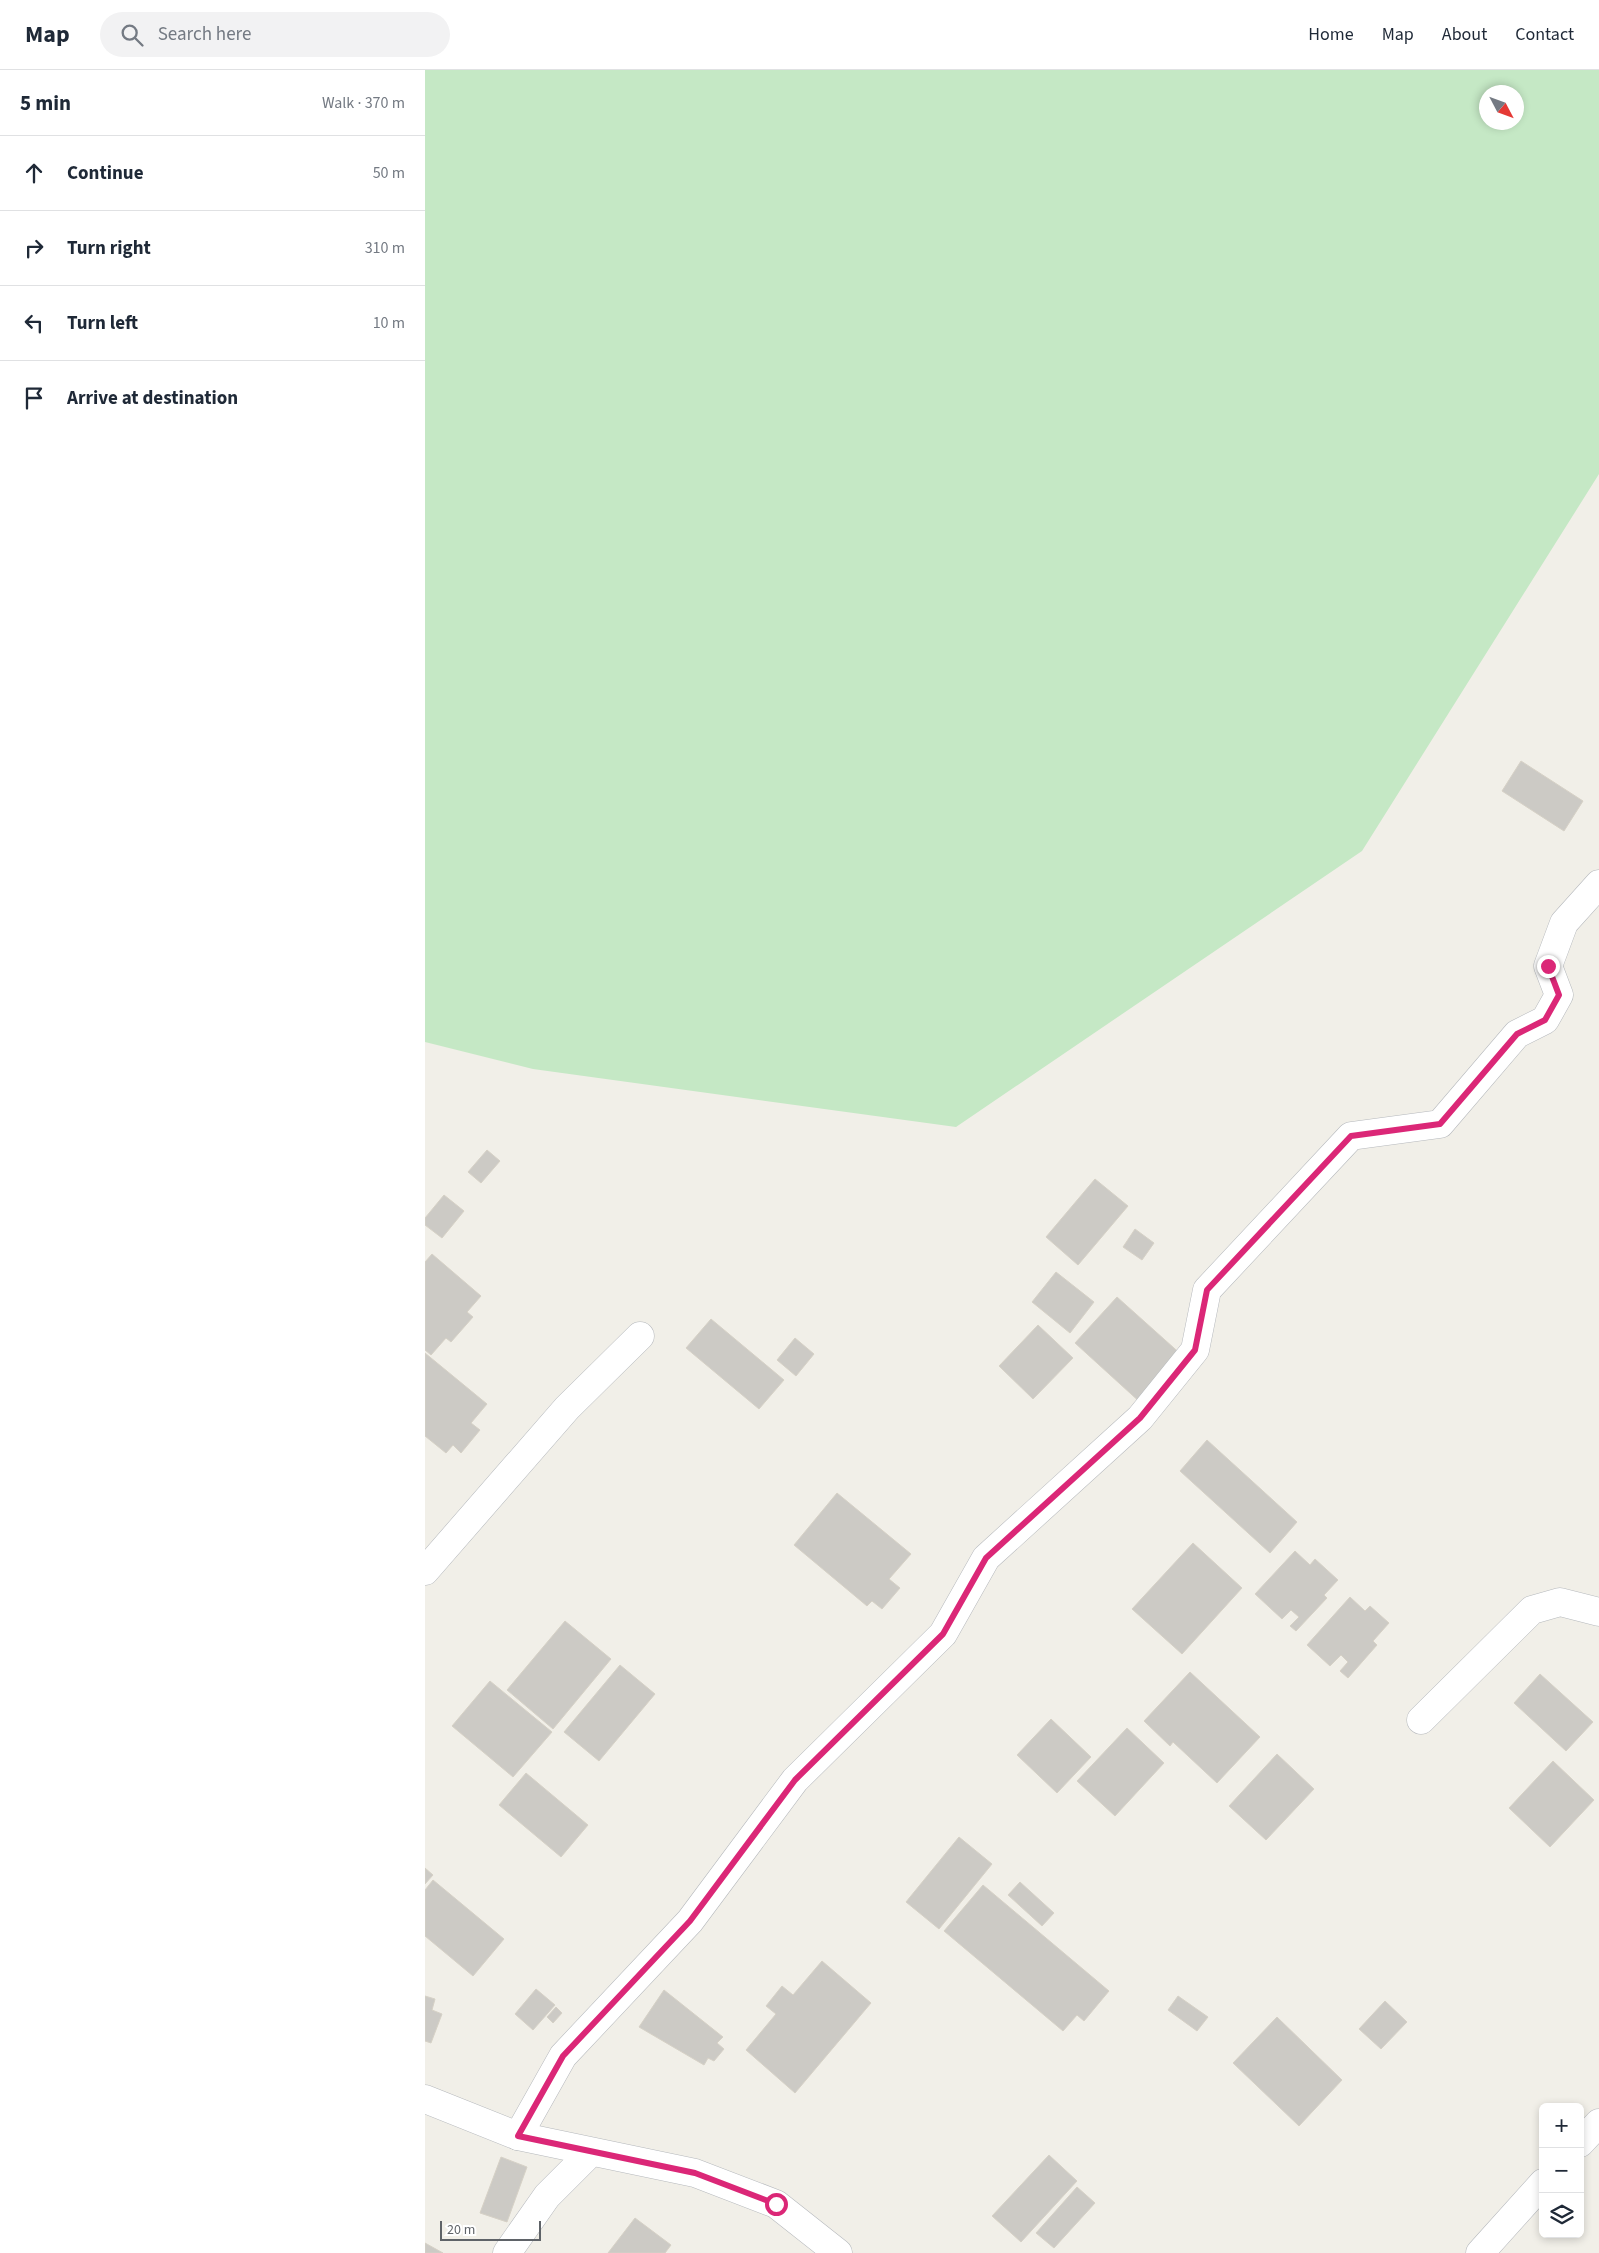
<!DOCTYPE html>
<html lang="en">
<head>
<meta charset="utf-8">
<style>
  :root { --surface:#fff; --page:#f2f2f3; --text:#1f2937; --muted:#747a83; --line:#e0e1e3 }
  body { margin:0; font-family:"Source Sans 3",sans-serif; background:var(--page); color:var(--text) }
  .controls { position:absolute; right:15px; bottom:15px; display:grid; overflow:hidden; border-radius:8px; box-shadow:0 2px 8px #0003 }
  .controls button { width:45px; height:45px; display:grid; place-items:center; padding:0; border:0; border-bottom:1px solid var(--line); background:var(--surface); color:var(--text); font:25px sans-serif }
  .compass { position:absolute; left:1054px; top:15px; width:45px; height:45px; border-radius:50%; background:var(--surface); box-shadow:0 2px 8px #0003; rotate:131deg }
  .scale { position:absolute; left:15px; bottom:12px; width:101px; box-sizing:border-box; padding-left:5px; border:2px solid #5f6368; border-top:0; font-size:14px; line-height:18px; white-space:nowrap; color:#5f6368; -webkit-text-stroke:4px #fff; paint-order:stroke }
  .stop { position:absolute; width:15px; height:15px; margin:-11px; border:4px solid #db2777; border-radius:50%; background:#fff }
  .stop.end { background:#db2777; border-color:#fff; box-shadow:0 1px 5px #0008 }
  .list { margin:0; padding:0; list-style:none }
  h2 { display:flex; justify-content:space-between; align-items:center; height:65px; margin:0; padding:0 20px; font-size:21px }
  h2 small { font-size:16px; font-weight:400; color:var(--muted) }
  .list li { display:grid; grid-template-columns:32px 1fr auto; gap:15px; align-items:center; box-sizing:border-box; height:75px; padding:0 20px; border-top:1px solid var(--line) }
  .list b { display:block; font-size:19px; white-space:nowrap }
  .list em { font-size:16px; font-style:normal; color:var(--muted) }
  .icon { flex:none; width:28px; height:28px; fill:none; stroke:currentColor; stroke-width:2; stroke-linecap:round; stroke-linejoin:round }
  .map { position:relative; flex:none; width:1174px; height:2183px; overflow:hidden }
  header { display:flex; align-items:center; gap:30px; box-sizing:border-box; height:70px; padding:0 25px; background:var(--surface); border-bottom:1px solid var(--line) }
  header strong { font-size:24px }
  nav { display:flex; gap:28px; margin-inline-start:auto; font-size:18px }
  .search { width:350px; height:45px; background:var(--page); display:flex; align-items:center; gap:12px; box-sizing:border-box; padding:0 18px; border-radius:28px; color:var(--muted); font-size:19px }
  main { display:flex }
  aside { flex:1; background:var(--surface) }
  .map>svg:first-child { display:block }
  .green { fill:#c5e8c5; fill-rule:evenodd }
  .building { fill:#cccac5; stroke:#d6d1c6 }
  .lines { fill:none; stroke-linecap:round; stroke-linejoin:round }
  .minor-casing { stroke:#b5b8bc; stroke-width:29 }
  .minor { stroke:#fff; stroke-width:28 }
  .route { stroke:#db2777; stroke-width:6 }
</style>
</head>
<body>
<header>
<strong>Map</strong>
<div class="search"><svg class="icon" aria-label="search" viewBox="0 0 24 24"><circle cx="10" cy="10" r="6"/><path d="M15 15l6 6"/></svg>Search here</div>
<nav><a>Home</a><a>Map</a><a>About</a><a>Contact</a></nav>
</header>
<main>
<aside>
<h2>5 min<small>Walk · 370 m</small></h2>
<ul class="list">
<li><svg class="icon" aria-label="ahead" viewBox="0 0 24 24"><path d="M12 20V5M6 11l6-6 6 6"/></svg><div><b>Continue</b></div><em>50 m</em></li>
<li><svg class="icon" aria-label="right" viewBox="0 0 24 24"><path d="M7 20v-9h11M14 6l5 5-5 5"/></svg><div><b>Turn right</b></div><em>310 m</em></li>
<li><svg class="icon" aria-label="left" viewBox="0 0 24 24"><path d="M17 20v-9H6M10 6l-5 5 5 5"/></svg><div><b>Turn left</b></div><em>10 m</em></li>
<li><svg class="icon" aria-label="arrive" viewBox="0 0 24 24"><path d="M6 21V4h12l-3 4 3 4H6"/></svg><div><b>Arrive at destination</b></div></li>
</ul>
</aside>
<div class="map">
<svg width="1174" height="2183" viewBox="0 0 1174 2183">
  <rect width="100%" height="100%" fill="#f1efe8"/>
  <path class="green" d="M0 0H1174V404L937 781 531 1057 108 999 0 972ZM1062 22H1092V52H1062Z"/>
  <g class="building">
    <path d="M1096 691 1158 731 1139 761 1077 721Z"/>
    <path d="M62 1080 75 1091 56 1113 43 1102Z"/>
    <path d="M670 1109 703 1136 653 1195 621 1167Z"/>
    <path d="M19 1125 39 1141 17 1168 0 1155V1148Z"/>
    <path d="M710 1159 729 1173 717 1190 698 1177Z"/>
    <path d="M7 1184 56 1226 42 1242 48 1247 26 1272 21 1268 6 1285 0 1280V1192Z"/>
    <path d="M631 1202 669 1232 645 1263 607 1232Z"/>
    <path d="M692 1227 759 1287 717 1334 650 1273Z"/>
    <path d="M286 1249 359 1310 334 1339 261 1278Z"/>
    <path d="M613 1255 648 1288 608 1329 574 1296Z"/>
    <path d="M370 1268 389 1284 371 1306 352 1290Z"/>
    <path d="M0 1283 62 1334 46 1353 55 1360 36 1383 28 1375 21 1383 0 1366Z"/>
    <path d="M782 1370 872 1452 845 1483 755 1401Z"/>
    <path d="M412 1423 486 1484 464 1509 475 1518 457 1539 447 1531 442 1536 369 1475Z"/>
    <path d="M768 1473 817 1518 757 1584 707 1539Z"/>
    <path d="M870 1481 885 1495 890 1489 913 1510 899 1525 902 1528 871 1561 865 1556 874 1547 866 1540 857 1549 830 1524Z"/>
    <path d="M925 1527 940 1541 945 1536 964 1553 948 1571 952 1575 923 1608 915 1601 923 1592 916 1585 905 1596 882 1575Z"/>
    <path d="M140 1551 186 1589 128 1659 82 1620Z"/>
    <path d="M195 1595 230 1624 174 1691 139 1662Z"/>
    <path d="M765 1602 835 1667 792 1713 748 1672 745 1676 719 1651Z"/>
    <path d="M1115 1604 1168 1652 1141 1681 1089 1633Z"/>
    <path d="M65 1611 127 1662 88 1707 27 1656Z"/>
    <path d="M626 1649 666 1687 632 1723 592 1685Z"/>
    <path d="M702 1658 739 1693 690 1746 652 1711Z"/>
    <path d="M852 1684 889 1719 841 1770 804 1736Z"/>
    <path d="M1128 1691 1169 1730 1125 1777 1084 1738Z"/>
    <path d="M101 1703 163 1755 136 1787 74 1735Z"/>
    <path d="M534 1767 567 1794 514 1859 481 1832Z"/>
    <path d="M0 1798 8 1805 0 1814Z"/>
    <path d="M8 1810 79 1869 48 1906 0 1866V1820Z"/>
    <path d="M595 1812 629 1843 617 1856 583 1825Z"/>
    <path d="M558 1815 684 1921 659 1951 652 1945 638 1961 519 1861Z"/>
    <path d="M397 1891 446 1933 370 2023 321 1980 351 1944 341 1936 357 1916 368 1925Z"/>
    <path d="M111 1919 130 1935 108 1960 90 1944Z"/>
    <path d="M239 1920 298 1967 292 1973 299 1979 289 1991 283 1988 279 1995 214 1957Z"/>
    <path d="M0 1926 10 1929 7 1940 17 1944 6 1973 0 1971Z"/>
    <path d="M753 1926 783 1947 772 1961 743 1940Z"/>
    <path d="M960 1931 982 1952 956 1979 934 1959Z"/>
    <path d="M131 1937 137 1943 128 1953 122 1947Z"/>
    <path d="M852 1947 917 2010 874 2056 808 1993Z"/>
    <path d="M624 2085 652 2111 596 2172 567 2146Z"/>
    <path d="M76 2087 102 2097 82 2152 55 2143Z"/>
    <path d="M652 2117 670 2133 629 2178 611 2163Z"/>
    <path d="M210 2148 246 2175 240 2183H183Z"/>
    <path d="M0 2173 18 2183H0Z"/>
  </g>
  <g class="lines">
    <defs>
      <g id="minor">
        <path d="M0 1501 142 1338 215 1266"/>
        <path d="M996 1650 1107 1540 1135 1532 1174 1542"/>
        <path d="M0 2029 93 2066 270 2103 351 2134 413 2183"/>
        <path d="M93 2066 138 1986 265 1851 370 1710 518 1564 561 1488 715 1348 770 1280 782 1220 926 1066 1015 1054 1092 964 1120 950 1134 925 1123 896 1139 853 1174 814"/>
        <path d="M1155 2073 1174 2053"/>
        <path d="M82 2183 122 2126 166 2082"/>
        <path d="M1055 2183 1118 2113"/>
      </g>
    </defs>
    <use href="#minor" class="minor-casing"/>
    <use href="#minor" class="minor"/>
  </g>
  <g class="lines">
    <path class="route" d="M351 2134 270 2103 93 2066 138 1986 265 1851 370 1710 518 1564 561 1488 715 1348 770 1280 782 1220 926 1066 1015 1054 1092 964 1120 950 1134 925 1123 896"/>
  </g>
</svg>
<div class="controls">
<button>+</button>
<button>−</button>
<button><svg class="icon" aria-label="layers" viewBox="0 0 24 24"><path d="M12 4l9 5-9 5-9-5zM3 14l9 5 9-5"/></svg></button>
</div>
<svg class="compass" viewBox="-18 -18 36 36"><path d="M0-13l5 13h-10z" fill="#e53935"/><path d="M0 13l5-13h-10z" fill="#747a83"/></svg>
<div class="scale">20 m</div>
<div class="stop" style="left:351px;top:2134px"></div>
<div class="stop end" style="left:1123px;top:896px"></div>
</div>
</main>
</body>
</html>
